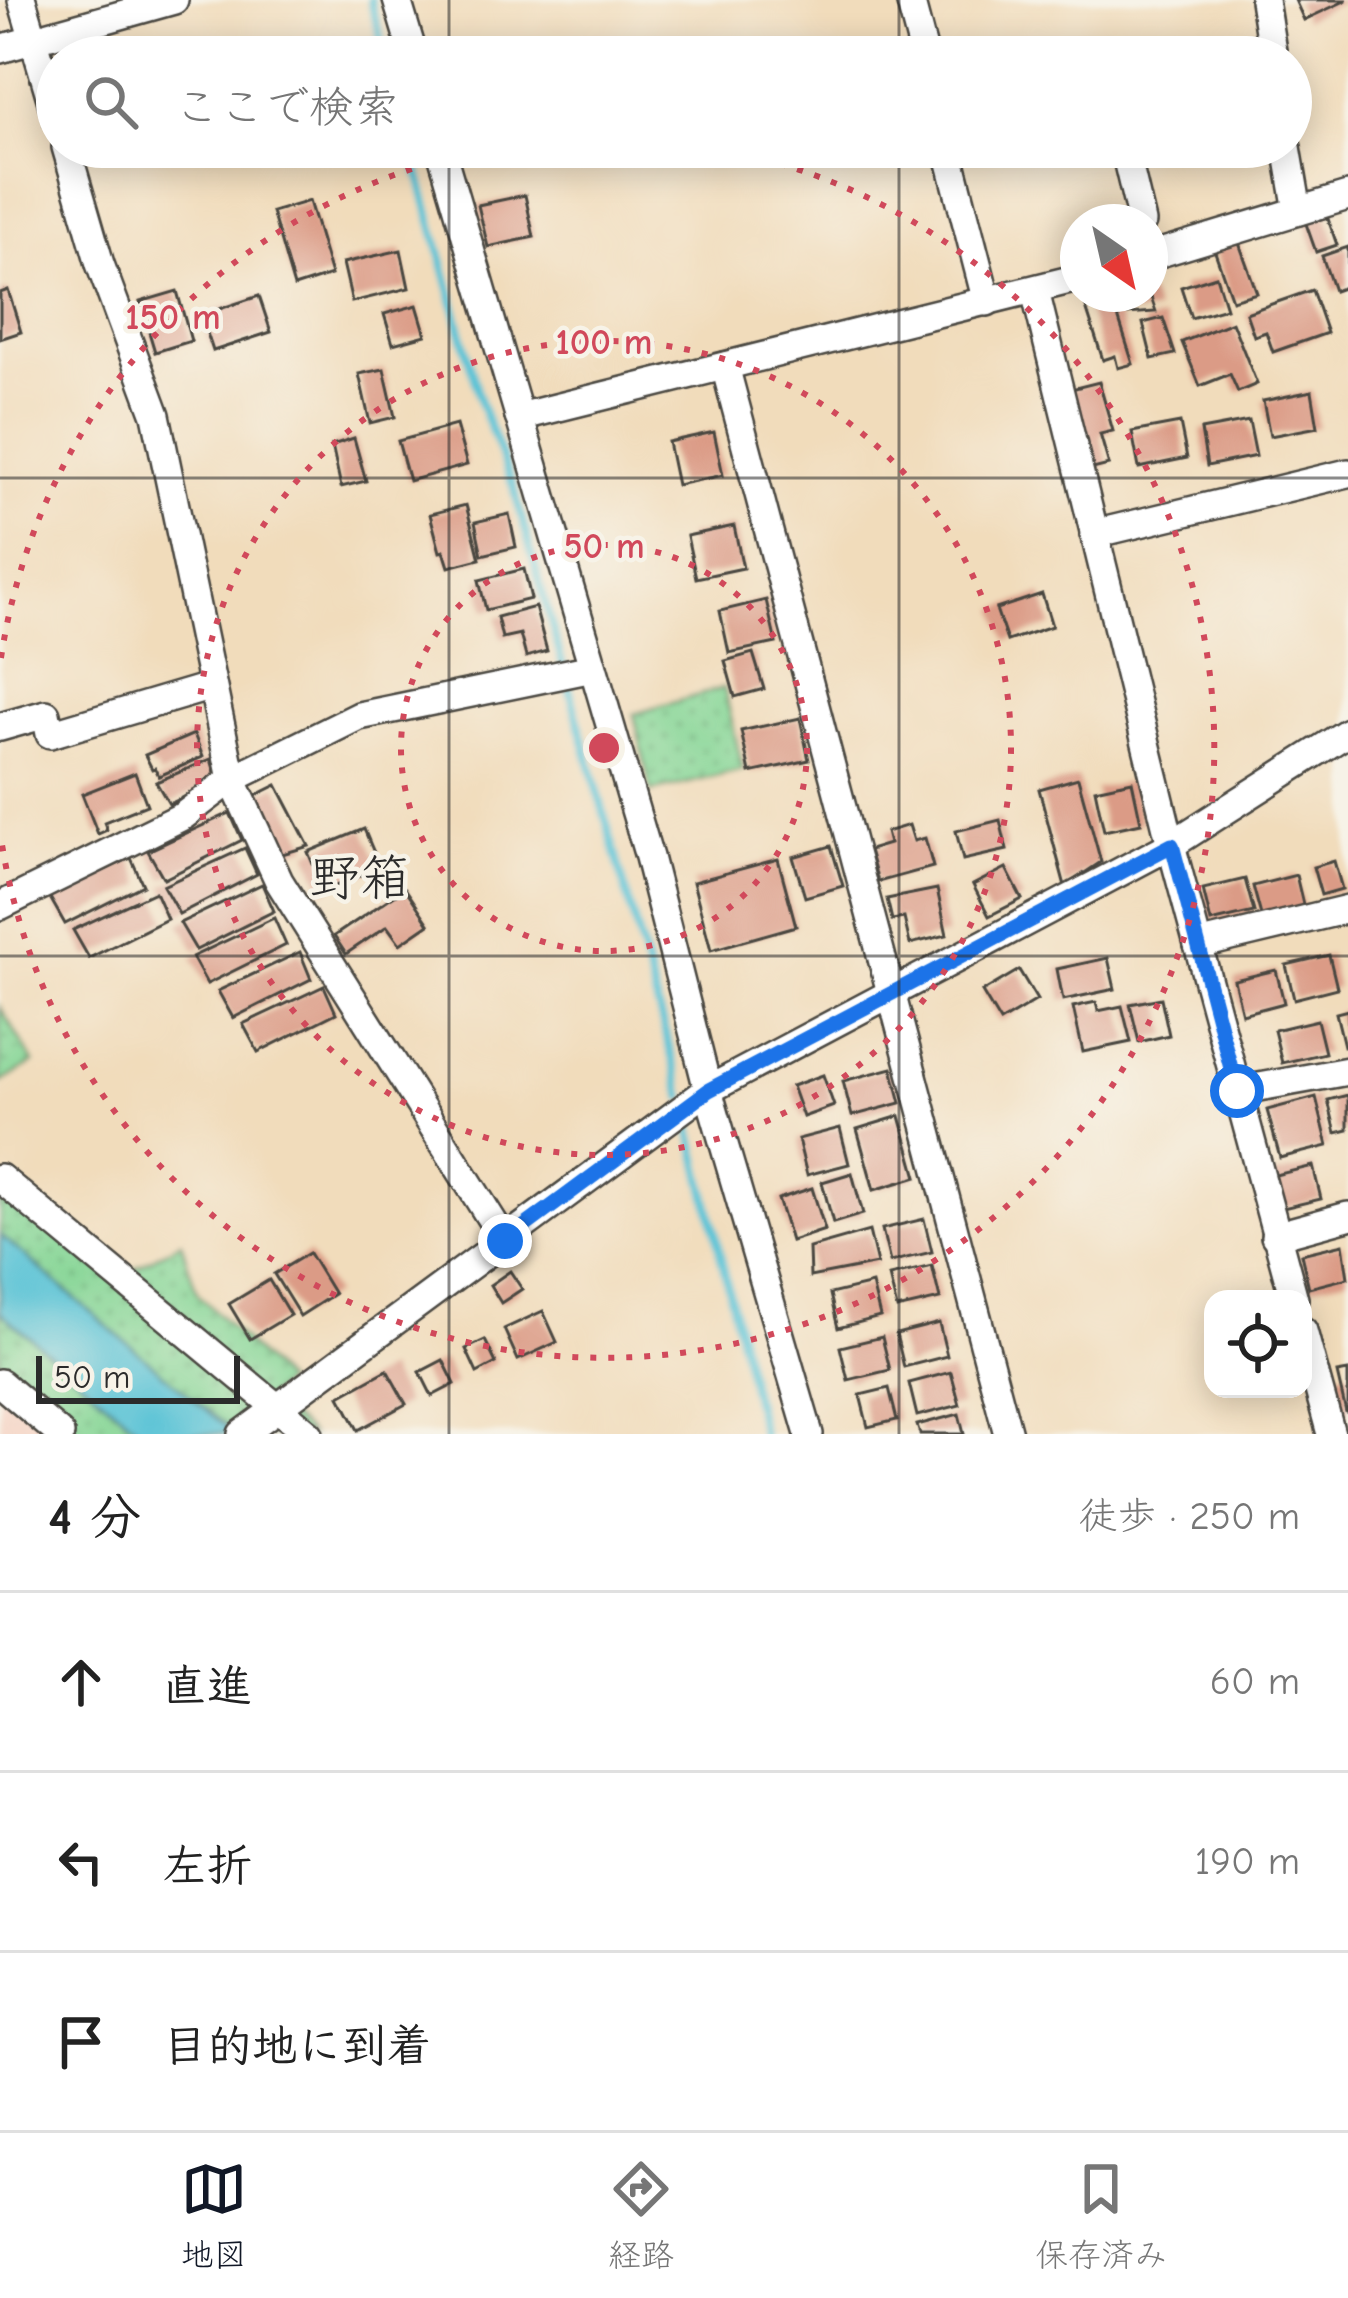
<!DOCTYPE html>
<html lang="ja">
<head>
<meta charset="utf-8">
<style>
  :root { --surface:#fff; --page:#f2f2f2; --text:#222; --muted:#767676; --line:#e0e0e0; --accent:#111827 }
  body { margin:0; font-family:"Comic Neue","Klee One",sans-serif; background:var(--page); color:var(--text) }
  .controls { position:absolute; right:36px; bottom:36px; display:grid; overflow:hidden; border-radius:24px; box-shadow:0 6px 30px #0003 }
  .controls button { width:108px; height:108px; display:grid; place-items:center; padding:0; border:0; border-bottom:3px solid var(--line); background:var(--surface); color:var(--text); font:60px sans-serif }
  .compass { position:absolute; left:1060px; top:204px; width:108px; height:108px; border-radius:50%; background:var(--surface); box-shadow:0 6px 30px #0003; rotate:146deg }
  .scale { position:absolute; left:36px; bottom:30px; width:204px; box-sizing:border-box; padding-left:12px; border:6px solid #2b2b2b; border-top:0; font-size:33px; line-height:42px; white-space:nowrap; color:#2b2b2b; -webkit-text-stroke:9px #f7f3e8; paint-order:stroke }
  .stop { position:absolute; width:36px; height:36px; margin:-27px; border:9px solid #1a73e8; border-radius:50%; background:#fff }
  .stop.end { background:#1a73e8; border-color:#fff; box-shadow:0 3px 12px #0008 }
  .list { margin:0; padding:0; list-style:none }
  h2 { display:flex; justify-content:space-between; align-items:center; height:156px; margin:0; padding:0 48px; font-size:51px }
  h2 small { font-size:39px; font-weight:400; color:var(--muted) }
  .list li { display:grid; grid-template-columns:78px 1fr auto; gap:36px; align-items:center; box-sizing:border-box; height:180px; padding:0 48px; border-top:3px solid var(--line) }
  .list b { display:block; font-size:45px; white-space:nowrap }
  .list em { font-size:39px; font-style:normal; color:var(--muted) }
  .icon { flex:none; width:66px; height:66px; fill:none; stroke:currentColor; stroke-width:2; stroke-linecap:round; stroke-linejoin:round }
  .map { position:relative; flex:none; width:1348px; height:1434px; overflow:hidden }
  .search { position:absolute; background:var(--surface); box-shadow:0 6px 30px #0003; left:36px; right:36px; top:36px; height:132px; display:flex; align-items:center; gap:30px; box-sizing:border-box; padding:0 42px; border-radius:66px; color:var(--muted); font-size:45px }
  .sheet { height:696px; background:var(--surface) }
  nav { display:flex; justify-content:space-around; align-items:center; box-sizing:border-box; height:168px; border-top:3px solid var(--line); background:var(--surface); font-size:33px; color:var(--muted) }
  nav a { display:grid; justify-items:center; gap:6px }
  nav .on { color:var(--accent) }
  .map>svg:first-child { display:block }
  .built { fill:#f5d2c3 }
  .grass { fill:url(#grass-dots); stroke:#588060; stroke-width:3 }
  .water { fill:#5ac3d6; stroke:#427780; stroke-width:3 }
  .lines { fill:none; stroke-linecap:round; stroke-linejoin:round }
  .stream { stroke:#5ac3d6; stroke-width:8 }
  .building { fill:#db9b86 }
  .minor-casing { stroke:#494641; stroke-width:32 }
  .minor { stroke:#fff; stroke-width:27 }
  .route { stroke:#1a73e8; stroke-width:15 }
  .grid { fill:none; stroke:#2b2b2b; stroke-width:3; stroke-opacity:0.55 }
  .ring { fill:none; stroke:#d1495b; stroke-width:6; stroke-dasharray:6 12 }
  .labels { text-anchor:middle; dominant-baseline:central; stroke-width:9; stroke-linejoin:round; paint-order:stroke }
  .quarter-label { font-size:51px; fill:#2b2b2b; stroke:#f7f3e8 }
  .centre { fill:#d1495b; stroke:#f7f3e8; stroke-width:6 }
  .ring-label { font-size:36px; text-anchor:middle; font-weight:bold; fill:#d1495b; stroke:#f7f3e8; stroke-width:9; stroke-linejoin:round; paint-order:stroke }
</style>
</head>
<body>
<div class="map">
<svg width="1348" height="1434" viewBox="0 0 1348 1434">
  <defs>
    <pattern id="grass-dots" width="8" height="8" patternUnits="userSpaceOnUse" patternTransform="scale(3)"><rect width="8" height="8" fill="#86d696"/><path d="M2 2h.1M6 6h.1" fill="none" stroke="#74b881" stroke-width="1.8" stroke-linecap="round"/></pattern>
  </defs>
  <rect width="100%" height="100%" fill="#f7f3e8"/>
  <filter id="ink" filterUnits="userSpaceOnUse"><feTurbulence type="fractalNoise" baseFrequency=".00833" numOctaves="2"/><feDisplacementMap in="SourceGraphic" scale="24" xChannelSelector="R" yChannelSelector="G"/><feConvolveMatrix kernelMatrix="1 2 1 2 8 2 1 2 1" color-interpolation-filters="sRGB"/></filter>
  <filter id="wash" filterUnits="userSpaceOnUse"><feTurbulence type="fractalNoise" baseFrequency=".004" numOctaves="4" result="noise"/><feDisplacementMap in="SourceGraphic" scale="48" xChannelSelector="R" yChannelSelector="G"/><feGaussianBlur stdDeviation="2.7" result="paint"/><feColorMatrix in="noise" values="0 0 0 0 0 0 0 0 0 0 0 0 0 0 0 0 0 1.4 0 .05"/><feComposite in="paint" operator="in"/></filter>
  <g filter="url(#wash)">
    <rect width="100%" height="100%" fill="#f1dcbb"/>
    <path class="built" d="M0 1388 57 1434H0Z"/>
    <g class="grass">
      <path d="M724 688 743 770 651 792 634 714Z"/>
      <path d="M0 1007 34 1063 0 1083Z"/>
      <path d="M0 1178 120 1277 181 1242 197 1293 284 1382 267 1397 310 1434H75L0 1371Z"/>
    </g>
    <path class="water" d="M0 1235 235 1434H145L0 1312Z"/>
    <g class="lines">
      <g class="stream">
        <path d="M370 0 386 57"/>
        <path d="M412 147 481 405 513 486 683 1097"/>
        <path d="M687 1111 762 1434"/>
      </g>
    </g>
    <g id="blocks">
      <g class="building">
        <path d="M1295 0H1347L1304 20Z"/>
        <path d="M452 42 455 57H434L432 47Z"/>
        <path d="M525 195 534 237 488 247 478 205Z"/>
        <path d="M309 201 331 275 294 287 272 212Z"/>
        <path d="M1326 213 1337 245 1316 252 1305 221Z"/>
        <path d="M1239 243 1257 293 1232 300 1214 249Z"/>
        <path d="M1348 247V286L1334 291 1322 256Z"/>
        <path d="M401 250 409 288 352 302 343 263Z"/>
        <path d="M1216 276 1226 308 1191 318 1181 287Z"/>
        <path d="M8 290 21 332 0 339V293Z"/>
        <path d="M1312 290 1327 333 1273 352 1266 332 1254 336 1246 313Z"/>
        <path d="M177 291 191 341 155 352 140 302Z"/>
        <path d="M1085 294H1111L1133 364 1118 368 1115 356 1103 360 1082 295Z"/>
        <path d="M1121 294H1150L1156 312 1127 314Z"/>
        <path d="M259 296 271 332 213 351 201 315Z"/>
        <path d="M417 305 426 335 393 344 384 314Z"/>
        <path d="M1163 318 1175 354 1152 359 1143 323Z"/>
        <path d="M1232 322 1257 384 1238 392 1230 374 1200 386 1182 342Z"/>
        <path d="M384 369 395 417 370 423 359 374Z"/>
        <path d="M1099 382 1113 431 1100 434 1109 465 1093 469 1071 389Z"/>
        <path d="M1312 391 1318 427 1270 436 1263 401Z"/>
        <path d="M1249 421 1256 456 1207 466 1201 430Z"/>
        <path d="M1180 423 1187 458 1139 468 1132 432Z"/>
        <path d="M456 425 467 465 409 481 398 441Z"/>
        <path d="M714 432 723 475 677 485 668 442Z"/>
        <path d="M354 438 366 481 341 487 332 445Z"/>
        <path d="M466 505 480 559 449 567 444 551 440 552 430 514Z"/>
        <path d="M509 514 516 547 482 555 475 522Z"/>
        <path d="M734 526 743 568 696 578 687 536Z"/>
        <path d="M524 569 531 599 486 610 479 580Z"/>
        <path d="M1042 594 1052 626 1007 641 996 609Z"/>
        <path d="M766 600 776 643 729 653 720 611Z"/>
        <path d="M535 607 547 651 526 657 520 634 502 638 497 617Z"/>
        <path d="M753 653 764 689 735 697 725 661Z"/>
        <path d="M800 718 809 760 750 773 741 731Z"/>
        <path d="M194 734 203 757 159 776 155 768 152 769 145 755Z"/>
        <path d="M211 759 216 776 199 790 169 804 156 782Z"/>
        <path d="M135 773 147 805 104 822 107 830 98 834 82 794Z"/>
        <path d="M1078 778 1101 862 1065 886 1039 789Z"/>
        <path d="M1132 781 1141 823 1104 831 1095 789Z"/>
        <path d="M277 785 309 846 279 855 253 797Z"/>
        <path d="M230 813 242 840 164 879 148 851Z"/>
        <path d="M1000 820 1007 850 963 860 956 831Z"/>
        <path d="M909 825 914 841 925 838 933 867 878 882 869 850 889 844 886 832Z"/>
        <path d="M364 829 380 867 324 891 308 852Z"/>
        <path d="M831 846 843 886 805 897 793 857Z"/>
        <path d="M245 848 257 874 179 914 163 886Z"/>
        <path d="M131 858 143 885 65 924 49 896Z"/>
        <path d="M778 859 796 926 711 950 693 882Z"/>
        <path d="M1334 861 1342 889 1321 895 1313 867Z"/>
        <path d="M1006 868 1022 899 989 916 973 885Z"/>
        <path d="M1296 875 1304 909 1262 919 1253 886Z"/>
        <path d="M1245 879 1254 912 1211 922 1203 889Z"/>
        <path d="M262 884 274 911 196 950 180 923Z"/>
        <path d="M405 888 429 924 400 944 387 926 346 954 334 936Z"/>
        <path d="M937 889 947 935 910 944 904 918 892 920 887 899Z"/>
        <path d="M155 892 167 919 89 958 73 930Z"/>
        <path d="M274 918 286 945 207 984 192 957Z"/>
        <path d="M300 952 311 979 233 1018 218 991Z"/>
        <path d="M1329 955 1337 988 1294 999 1286 965Z"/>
        <path d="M1108 958 1115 989 1063 1000 1057 969Z"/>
        <path d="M1019 970 1037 1000 1000 1022 982 992Z"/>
        <path d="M1276 970 1284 1003 1242 1014 1234 980Z"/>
        <path d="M324 986 336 1013 258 1052 243 1024Z"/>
        <path d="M1161 998 1169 1035 1139 1042 1130 1004Z"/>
        <path d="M1096 1002 1098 1011 1122 1006 1131 1042 1083 1052 1073 1007Z"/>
        <path d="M1348 1010V1045L1344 1046 1336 1013Z"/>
        <path d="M1317 1020 1325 1053 1282 1063 1274 1030Z"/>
        <path d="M892 1068 901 1103 852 1116 843 1081Z"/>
        <path d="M823 1075 834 1106 803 1117 792 1086Z"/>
        <path d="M1348 1095V1130L1336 1133 1328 1100Z"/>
        <path d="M1316 1097 1328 1146 1280 1158 1267 1110Z"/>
        <path d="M900 1116 917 1177 874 1190 857 1129Z"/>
        <path d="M840 1128 849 1164 807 1175 798 1139Z"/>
        <path d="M1313 1166 1321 1199 1279 1209 1271 1176Z"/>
        <path d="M852 1173 863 1214 833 1223 822 1182Z"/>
        <path d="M812 1188 825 1230 791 1241 778 1199Z"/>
        <path d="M924 1219 932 1252 890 1262 882 1229Z"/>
        <path d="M869 1231 877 1264 810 1277 809 1248Z"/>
        <path d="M1343 1244 1348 1278 1309 1288 1301 1254Z"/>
        <path d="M309 1253 334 1294 300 1316 274 1274Z"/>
        <path d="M932 1266 940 1299 897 1309 889 1276Z"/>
        <path d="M510 1271 522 1289 501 1303 490 1285Z"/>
        <path d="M269 1280 290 1315 250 1339 229 1304Z"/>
        <path d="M872 1284 880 1317 838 1328 830 1294Z"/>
        <path d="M543 1311 557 1342 518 1360 504 1329Z"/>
        <path d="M939 1323 947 1356 904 1367 896 1334Z"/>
        <path d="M882 1337 890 1370 848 1380 840 1347Z"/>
        <path d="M485 1340 496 1363 477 1373 466 1349Z"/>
        <path d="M443 1360 455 1384 432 1396 420 1372Z"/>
        <path d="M387 1370 406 1404 358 1430 340 1396Z"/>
        <path d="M1348 1371V1412H1346L1337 1373Z"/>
        <path d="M951 1372 960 1405 917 1416 909 1383Z"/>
        <path d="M889 1388 897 1420 868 1427 860 1395Z"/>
        <path d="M959 1414 964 1434H920L917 1425Z"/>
      </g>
    </g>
  </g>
  <g filter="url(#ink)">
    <use href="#blocks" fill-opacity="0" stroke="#494641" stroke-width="3"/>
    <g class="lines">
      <defs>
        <g id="minor">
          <path d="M22 0 57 119"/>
          <path d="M397 0 414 57"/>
          <path d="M910 0 925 57"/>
          <path d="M1264 0 1273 57"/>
          <path d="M0 49 174 0"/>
          <path d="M66 147 100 264 156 415 232 779 279 881 505 1241"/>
          <path d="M440 147 649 857 708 1090 809 1434"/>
          <path d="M947 147 987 302"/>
          <path d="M1124 147 1142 222"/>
          <path d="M1287 147 1298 211"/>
          <path d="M1150 256 1348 196"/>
          <path d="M1035 291 1171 845 1294 1299"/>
          <path d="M725 366 1008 1434"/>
          <path d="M519 417 1078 278"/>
          <path d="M1094 534 1348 473"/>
          <path d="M0 727 46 714 50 734 212 686"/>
          <path d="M0 906 183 816 232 779 359 716 593 668"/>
          <path d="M1198 945 1348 909"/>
          <path d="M1237 1091 1348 1071"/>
          <path d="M0 1178 309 1434"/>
          <path d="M1275 1236 1348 1216"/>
          <path d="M1303 1331 1331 1434"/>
          <path d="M0 1383 60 1434"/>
          <path d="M242 1434 708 1090 1171 845 1348 732"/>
        </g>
      </defs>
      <use href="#minor" class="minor-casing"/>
      <use href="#minor" class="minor"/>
    </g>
  </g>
  <g class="lines" filter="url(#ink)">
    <path class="route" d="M505 1241 709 1090 1172 845 1237 1091"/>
  </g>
  <path class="grid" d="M449 0V57M899 0V57M449 147V1434M899 147V1434M0 478H1348M0 956H1348"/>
  <g class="ring">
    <circle cx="604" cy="748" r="203"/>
    <circle cx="604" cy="748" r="407"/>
    <path d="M1 658A610 610 0 0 1 498 147M710 147A610 610 0 1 1 1 838"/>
  </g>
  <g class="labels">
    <g class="quarter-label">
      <text x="360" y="878">野箱</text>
    </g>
  </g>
  <circle cx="604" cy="748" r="18" class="centre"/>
  <g class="ring-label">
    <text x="173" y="329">150 m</text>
    <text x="604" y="354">100 m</text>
    <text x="604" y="558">50 m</text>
  </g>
</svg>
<div class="controls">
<button><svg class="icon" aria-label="locate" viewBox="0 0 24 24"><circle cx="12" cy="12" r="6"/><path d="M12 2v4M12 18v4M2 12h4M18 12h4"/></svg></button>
</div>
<svg class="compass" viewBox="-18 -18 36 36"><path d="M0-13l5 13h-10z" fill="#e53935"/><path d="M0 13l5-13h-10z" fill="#767676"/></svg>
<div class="scale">50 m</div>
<div class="stop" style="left:1237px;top:1091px"></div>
<div class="stop end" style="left:505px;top:1241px"></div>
<div class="search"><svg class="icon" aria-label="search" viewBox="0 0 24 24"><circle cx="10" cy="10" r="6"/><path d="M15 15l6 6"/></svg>ここで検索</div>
</div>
<section class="sheet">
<h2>4 分<small>徒歩 · 250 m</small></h2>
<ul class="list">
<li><svg class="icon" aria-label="ahead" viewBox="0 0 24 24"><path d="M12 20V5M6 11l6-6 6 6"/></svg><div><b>直進</b></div><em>60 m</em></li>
<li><svg class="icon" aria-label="left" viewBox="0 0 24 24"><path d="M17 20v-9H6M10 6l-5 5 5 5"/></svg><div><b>左折</b></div><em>190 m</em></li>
<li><svg class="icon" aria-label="arrive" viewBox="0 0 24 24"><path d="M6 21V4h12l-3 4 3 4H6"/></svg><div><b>目的地に到着</b></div></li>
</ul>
</section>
<nav>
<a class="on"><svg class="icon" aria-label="map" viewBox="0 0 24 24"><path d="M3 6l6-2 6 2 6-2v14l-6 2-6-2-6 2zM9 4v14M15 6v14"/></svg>地図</a>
<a><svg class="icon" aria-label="directions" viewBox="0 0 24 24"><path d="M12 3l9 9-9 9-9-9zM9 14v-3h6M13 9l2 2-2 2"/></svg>経路</a>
<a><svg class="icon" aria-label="saved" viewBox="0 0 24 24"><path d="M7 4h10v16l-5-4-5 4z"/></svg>保存済み</a>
</nav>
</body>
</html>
